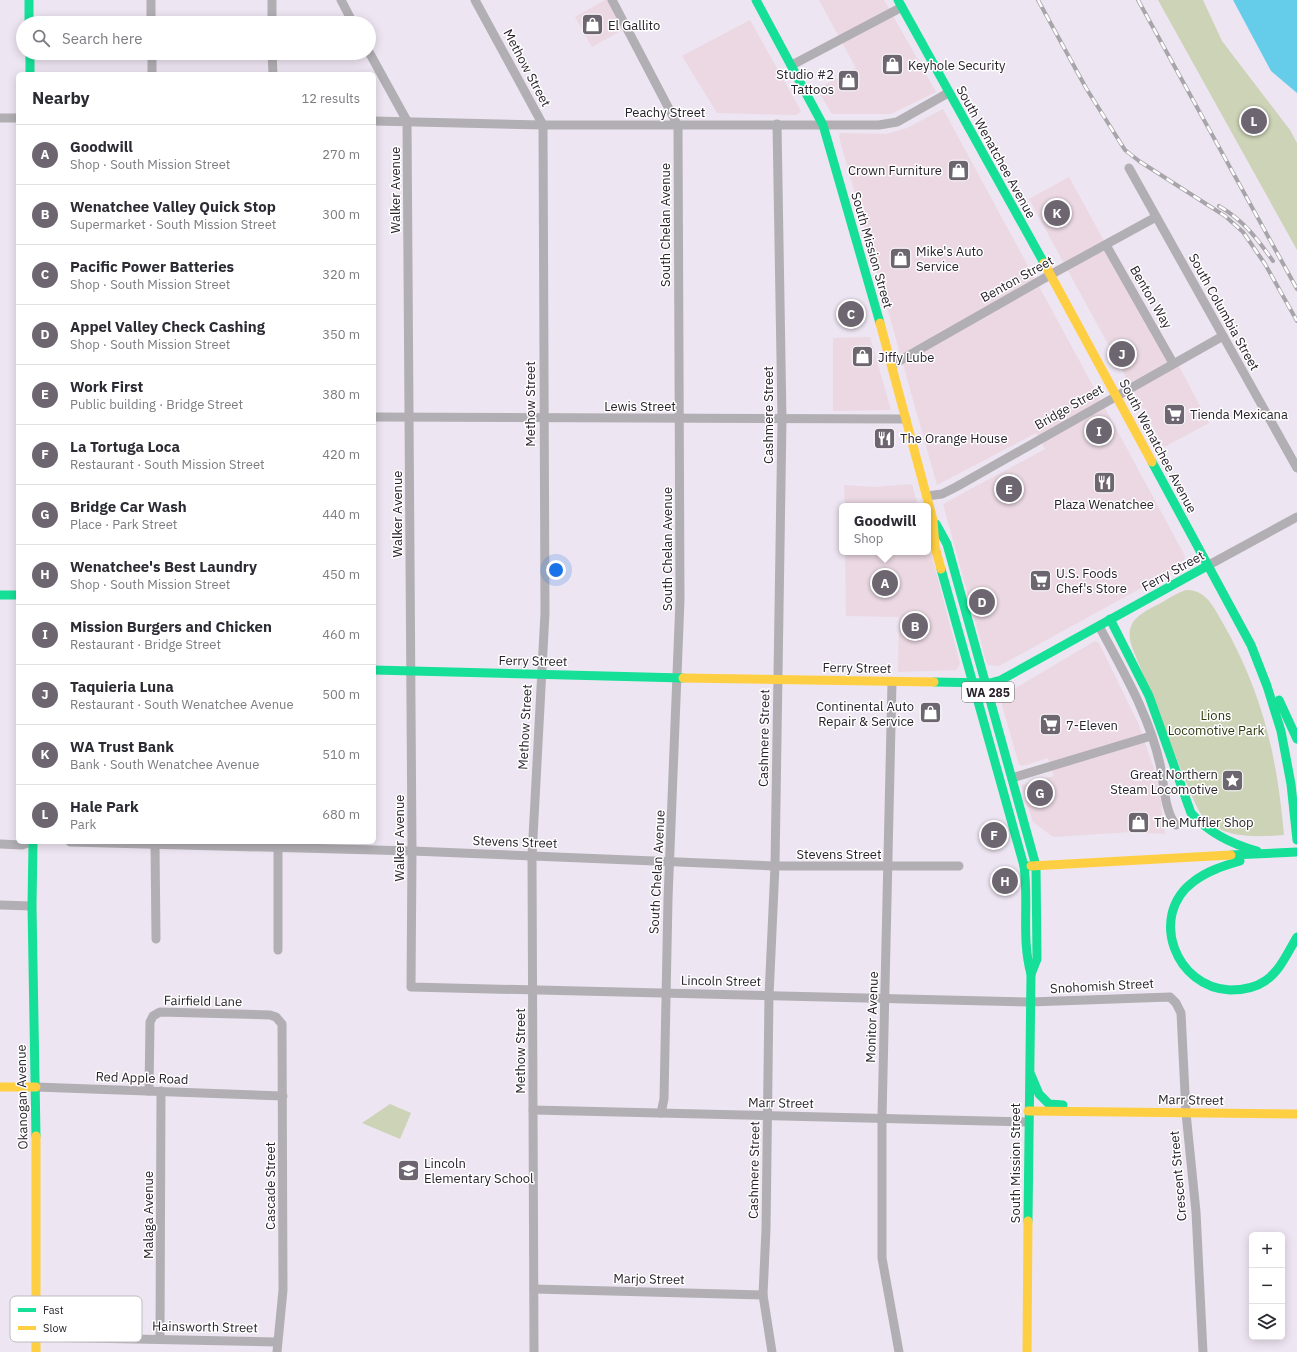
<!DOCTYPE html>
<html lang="en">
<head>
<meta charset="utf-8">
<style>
  :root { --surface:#fff; --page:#f7f7f7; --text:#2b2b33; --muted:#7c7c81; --line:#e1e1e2; --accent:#6d6670 }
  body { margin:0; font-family:"IBM Plex Sans",sans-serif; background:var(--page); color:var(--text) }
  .controls { position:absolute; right:12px; bottom:12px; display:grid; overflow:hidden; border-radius:6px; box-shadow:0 2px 10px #0003 }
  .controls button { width:36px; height:36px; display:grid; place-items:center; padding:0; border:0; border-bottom:1px solid var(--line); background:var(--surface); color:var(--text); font:20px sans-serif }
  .you { position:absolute; left:556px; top:570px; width:14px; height:14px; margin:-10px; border:3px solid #fff; border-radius:50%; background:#1a73e8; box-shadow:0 0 0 6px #1a73e833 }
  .badge { display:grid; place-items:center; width:26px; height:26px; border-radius:50%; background:var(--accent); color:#fff; font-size:13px; font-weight:700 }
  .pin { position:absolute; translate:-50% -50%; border:2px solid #fff; box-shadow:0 1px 4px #0006 }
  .popup { position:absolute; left:839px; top:503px; width:92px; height:52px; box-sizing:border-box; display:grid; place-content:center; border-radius:6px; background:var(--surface); filter:drop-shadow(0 1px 3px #0005); font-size:13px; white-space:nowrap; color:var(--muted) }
  .popup b { font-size:15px; color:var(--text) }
  .popup::after { content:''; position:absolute; left:50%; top:100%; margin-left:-8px; border:8px solid transparent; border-top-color:var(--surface) }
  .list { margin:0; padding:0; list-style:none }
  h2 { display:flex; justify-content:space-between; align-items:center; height:52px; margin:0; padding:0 16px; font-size:17px }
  h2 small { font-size:13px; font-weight:400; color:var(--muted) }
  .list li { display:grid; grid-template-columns:26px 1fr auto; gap:12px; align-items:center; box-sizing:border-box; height:60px; padding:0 16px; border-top:1px solid var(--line) }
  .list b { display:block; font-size:15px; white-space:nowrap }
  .list p { margin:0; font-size:13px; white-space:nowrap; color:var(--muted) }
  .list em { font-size:13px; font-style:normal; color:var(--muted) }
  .icon { flex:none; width:22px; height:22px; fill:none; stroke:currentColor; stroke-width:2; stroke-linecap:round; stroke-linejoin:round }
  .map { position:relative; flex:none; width:1297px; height:1352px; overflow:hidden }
  .search { position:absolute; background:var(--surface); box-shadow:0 2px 10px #0003; left:16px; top:16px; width:360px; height:44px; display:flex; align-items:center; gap:10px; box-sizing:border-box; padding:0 14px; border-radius:22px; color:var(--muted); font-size:15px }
  .panel { position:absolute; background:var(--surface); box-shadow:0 2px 10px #0003; left:16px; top:72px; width:360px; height:772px; border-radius:6px }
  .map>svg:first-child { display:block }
  .commercial { fill:#ebd8e2 }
  .green { fill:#cdd3b6 }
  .water { fill:#65cdea }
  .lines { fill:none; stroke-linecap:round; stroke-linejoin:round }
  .street { stroke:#b2afb4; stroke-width:9 }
  .fast { stroke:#16e098; stroke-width:9 }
  .slow { stroke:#ffcf43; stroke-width:9 }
  .rail-casing { stroke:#a8a5aa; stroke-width:4 }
  .rail { stroke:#fff; stroke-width:2.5; stroke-dasharray:8; stroke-linecap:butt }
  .labels { text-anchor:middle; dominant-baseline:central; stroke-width:3; stroke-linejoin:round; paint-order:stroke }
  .shield { fill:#fff; stroke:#68646a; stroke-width:1 }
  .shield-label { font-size:12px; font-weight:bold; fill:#28222a }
  .poi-label { font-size:13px; fill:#28222a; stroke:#fff; text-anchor:start }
  .street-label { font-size:13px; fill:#28222a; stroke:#fff }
  .park-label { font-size:13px; fill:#2e3910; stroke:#fff }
  .key { fill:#fff; stroke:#bebdbf; stroke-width:1 }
  .key-label { font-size:11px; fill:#28222a }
</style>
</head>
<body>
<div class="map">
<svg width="1297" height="1352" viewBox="0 0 1297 1352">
  <rect width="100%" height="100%" fill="#eee5f2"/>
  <g class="commercial">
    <path d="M605 0H608L624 29 592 47 575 17Z"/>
    <path d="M819 0H884L936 92 891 114H832L817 89 856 68Z"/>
    <path d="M750 20 801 111 797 115 717 113 682 56Z"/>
    <path d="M943 109 1185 556 1183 565 999 666 988 665 986 661 943 504 1045 449 1036 433 937 485 839 137 840 133 886 134 907 128Z"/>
    <path d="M1069 177 1168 358 1173 355 1209 423 1164 447 1029 199Z"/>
    <path d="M870 337 891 410 833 411V338Z"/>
    <path d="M912 484 918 506H845L844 485 875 487Z"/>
    <path d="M928 541 960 664 956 670 898 672 899 617 846 616 845 552H928Z"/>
    <path d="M1095 641 1099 643 1138 723 1158 780 1165 834 1132 832 1053 837 1033 822 1021 785 1054 776 1048 758 1023 766 1019 765 1001 701 1002 696Z"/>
  </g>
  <g class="green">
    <path d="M1158 0H1203L1222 41 1290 130 1297 143V250Z"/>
    <path d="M1186 590C1207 589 1215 610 1224 625 1263 695 1277 756 1284 835 1260 837 1227 839 1207 821 1199 814 1195 802 1190 792L1132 647C1123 621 1141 613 1161 603 1169 598 1177 593 1186 590Z"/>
    <path d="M390 1104 411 1113 400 1139 362 1123Z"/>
  </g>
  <path class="water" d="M1233 0H1297V93L1271 71Z"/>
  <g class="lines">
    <g class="street">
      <path d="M151 0V23"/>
      <path d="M272 0V23"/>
      <path d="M341 0 353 23"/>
      <path d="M475 0 543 125 545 613 532 856 534 1352"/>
      <path d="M612 0 678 126 680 600 668 899 664 1099 661 1113"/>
      <path d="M369 52 407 121 412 851 411 987 1030 1002 1170 997 1176 1003 1181 1013 1186 1113 1196 1212 1203 1352"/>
      <path d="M152 53V74"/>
      <path d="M272 53 273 74"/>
      <path d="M792 65 902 7"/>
      <path d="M0 118H18"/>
      <path d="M374 121 543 125H879L897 122 948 93"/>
      <path d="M1129 168 1297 468"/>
      <path d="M1106 245 1173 363"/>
      <path d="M892 365 1050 275 1156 217"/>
      <path d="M374 417 906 419"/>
      <path d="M927 496 942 494 956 487 1223 336"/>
      <path d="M1207 566 1297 517"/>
      <path d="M1099 626C1123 671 1151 718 1161 769 1164 786 1165 812 1176 825"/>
      <path d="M892 682 882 1118V1258L899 1352"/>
      <path d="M1012 778 1151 736"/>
      <path d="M70 842 412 851 775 866H959"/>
      <path d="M155 842 156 939"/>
      <path d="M278 843V950"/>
      <path d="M0 844 22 845 31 842"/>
      <path d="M0 905 32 906"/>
      <path d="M36 1087 283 1096"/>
      <path d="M149 1091 150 1022 153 1016 160 1012 270 1015 276 1017 282 1024 283 1290 277 1352"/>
      <path d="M533 1110 1028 1122"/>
      <path d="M534 1289 763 1295"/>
      <path d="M36 1337 277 1342"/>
      <path d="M160 1339 161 1091"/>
      <path d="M772 1352 763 1295 766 1229 769 996 775 866 782 419 777 124"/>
    </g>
    <g class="fast">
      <path d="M29 0V23"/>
      <path d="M756 0 823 125 880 323"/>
      <path d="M898 0 1044 263"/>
      <path d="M30 53V74"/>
      <path d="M1152 462 1251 645 1267 686 1281 731 1291 784 1297 840"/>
      <path d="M936 524 947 544 1036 866"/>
      <path d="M941 569 1024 866H1031"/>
      <path d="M0 595H18"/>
      <path d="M1110 619 1149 696 1191 813C1209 833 1231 844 1257 851"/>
      <path d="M374 670 683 678"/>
      <path d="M934 682 990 683 1001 680 1207 566"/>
      <path d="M1279 700 1297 739"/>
      <path d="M33 842 32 906 36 1136"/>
      <path d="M1231 855 1297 852"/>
      <path d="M1240 861C1223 866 1207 871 1193 882 1148 916 1176 988 1230 990 1243 990 1255 988 1265 981 1280 971 1288 952 1297 937"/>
      <path d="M1024 866C1029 902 1021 938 1031 974L1028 1221"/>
      <path d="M1031 974 1037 959 1036 866"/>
      <path d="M1031 1075 1039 1094 1049 1104 1063 1105"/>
    </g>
    <g class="slow">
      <path d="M1044 263 1152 462"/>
      <path d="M880 323 933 520 935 547 941 569"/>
      <path d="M683 678 934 682"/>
      <path d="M1031 866 1231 855"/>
      <path d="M0 1087H36"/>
      <path d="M1028 1111 1297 1114"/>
      <path d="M36 1136V1352"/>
      <path d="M1027 1352 1028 1221"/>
    </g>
    <defs>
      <g id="rail">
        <path d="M1038 0 1086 88 1125 150 1139 161 1225 216 1243 232 1265 264 1297 321"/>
        <path d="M1138 0 1297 289"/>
        <path d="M1219 206C1244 221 1256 237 1273 261"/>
      </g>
    </defs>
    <use href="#rail" class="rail-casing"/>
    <use href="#rail" class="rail"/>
  </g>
  <defs>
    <symbol id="shop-square" viewBox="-11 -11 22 22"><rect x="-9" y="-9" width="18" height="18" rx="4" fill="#6d6670" stroke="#fff"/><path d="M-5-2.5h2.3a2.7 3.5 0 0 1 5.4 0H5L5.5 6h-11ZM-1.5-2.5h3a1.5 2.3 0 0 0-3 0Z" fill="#fff"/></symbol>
    <symbol id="supermarket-square" viewBox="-11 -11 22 22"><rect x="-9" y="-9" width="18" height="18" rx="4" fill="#6d6670" stroke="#fff"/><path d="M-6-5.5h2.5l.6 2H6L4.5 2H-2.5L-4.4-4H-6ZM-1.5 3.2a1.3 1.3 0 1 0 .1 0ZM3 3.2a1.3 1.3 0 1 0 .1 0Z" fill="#fff"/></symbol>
    <symbol id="restaurant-square" viewBox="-11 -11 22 22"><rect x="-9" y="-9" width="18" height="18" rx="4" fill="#6d6670" stroke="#fff"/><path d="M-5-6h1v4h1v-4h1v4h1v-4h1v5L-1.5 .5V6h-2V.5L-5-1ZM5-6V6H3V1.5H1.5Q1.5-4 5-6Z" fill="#fff"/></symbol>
    <symbol id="sight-square" viewBox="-11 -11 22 22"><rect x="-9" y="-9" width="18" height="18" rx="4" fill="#6d6670" stroke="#fff"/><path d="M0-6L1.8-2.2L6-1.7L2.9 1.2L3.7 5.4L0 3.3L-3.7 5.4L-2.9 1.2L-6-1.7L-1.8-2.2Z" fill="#fff"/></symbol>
    <symbol id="school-square" viewBox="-11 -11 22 22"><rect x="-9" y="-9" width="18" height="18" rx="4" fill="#6d6670" stroke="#fff"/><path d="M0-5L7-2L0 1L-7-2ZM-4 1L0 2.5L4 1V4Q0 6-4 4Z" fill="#fff"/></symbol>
  </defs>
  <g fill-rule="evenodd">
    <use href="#shop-square" x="580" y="12" width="25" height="25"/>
    <use href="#shop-square" x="880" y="52" width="25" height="25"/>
    <use href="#shop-square" x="836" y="68" width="25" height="25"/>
    <use href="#shop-square" x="946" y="158" width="25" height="25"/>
    <use href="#shop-square" x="888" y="246" width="25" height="25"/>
    <use href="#shop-square" x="850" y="344" width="25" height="25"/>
    <use href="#supermarket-square" x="1162" y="402" width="25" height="25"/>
    <use href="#restaurant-square" x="872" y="426" width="25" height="25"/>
    <use href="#restaurant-square" x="1092" y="470" width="25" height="25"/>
    <use href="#supermarket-square" x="1028" y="568" width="25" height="25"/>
    <use href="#shop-square" x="918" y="700" width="25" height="25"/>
    <use href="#supermarket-square" x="1038" y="712" width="25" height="25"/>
    <use href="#sight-square" x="1220" y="768" width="25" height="25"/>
    <use href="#shop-square" x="1126" y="810" width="25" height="25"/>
    <use href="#school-square" x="396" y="1158" width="25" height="25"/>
  </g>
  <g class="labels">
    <rect class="shield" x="962" y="682" width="52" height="20" rx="3"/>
    <g class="shield-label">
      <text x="988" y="692">WA 285</text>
    </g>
    <g class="poi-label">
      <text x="608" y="25">El Gallito</text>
      <text x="908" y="65">Keyhole Security</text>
      <text x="834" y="74" text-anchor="end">Studio #2<tspan x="834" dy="15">Tattoos</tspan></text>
      <text x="942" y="170" text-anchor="end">Crown Furniture</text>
      <text x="916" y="251">Mike's Auto<tspan x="916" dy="15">Service</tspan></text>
      <text x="878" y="357">Jiffy Lube</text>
      <text x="1190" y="414">Tienda Mexicana</text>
      <text x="900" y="438">The Orange House</text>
      <text x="1104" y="504" text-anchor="middle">Plaza Wenatchee</text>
      <text x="1056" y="573">U.S. Foods<tspan x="1056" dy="15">Chef's Store</tspan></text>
      <text x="914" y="706" text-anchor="end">Continental Auto<tspan x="914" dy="15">Repair &amp; Service</tspan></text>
      <text x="1066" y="725">7-Eleven</text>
      <text x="1218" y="774" text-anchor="end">Great Northern<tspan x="1218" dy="15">Steam Locomotive</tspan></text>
      <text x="1154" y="822">The Muffler Shop</text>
      <text x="424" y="1163">Lincoln<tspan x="424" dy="15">Elementary School</tspan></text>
    </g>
    <g class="street-label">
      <text transform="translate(527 68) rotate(62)">Methow Street</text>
      <text x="665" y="112">Peachy Street</text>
      <text transform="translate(996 152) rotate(61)">South Wenatchee Avenue</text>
      <text transform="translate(395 190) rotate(-90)">Walker Avenue</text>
      <text transform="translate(665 225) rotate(-90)">South Chelan Avenue</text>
      <text transform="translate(872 250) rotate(74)">South Mission Street</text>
      <text transform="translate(1017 279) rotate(-29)">Benton Street</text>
      <text transform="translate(1151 297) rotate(60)">Benton Way</text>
      <text transform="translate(1224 312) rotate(61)">South Columbia Street</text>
      <text transform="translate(530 404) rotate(-90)">Methow Street</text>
      <text x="640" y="406">Lewis Street</text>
      <text transform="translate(1069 407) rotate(-30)">Bridge Street</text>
      <text transform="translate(768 415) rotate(-90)">Cashmere Street</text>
      <text transform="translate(1158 446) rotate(62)">South Wenatchee Avenue</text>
      <text transform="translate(397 514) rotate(-90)">Walker Avenue</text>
      <text transform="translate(667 549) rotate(-90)">South Chelan Avenue</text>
      <text transform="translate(1173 571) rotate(-29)">Ferry Street</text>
      <text transform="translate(533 661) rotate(1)">Ferry Street</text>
      <text transform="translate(857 668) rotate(1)">Ferry Street</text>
      <text transform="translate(525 727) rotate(-87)">Methow Street</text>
      <text transform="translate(764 738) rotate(-89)">Cashmere Street</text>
      <text transform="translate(399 838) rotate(-90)">Walker Avenue</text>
      <text transform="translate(515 842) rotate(2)">Stevens Street</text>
      <text x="839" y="854">Stevens Street</text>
      <text transform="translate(657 872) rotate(-87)">South Chelan Avenue</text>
      <text transform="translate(721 981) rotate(1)">Lincoln Street</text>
      <text transform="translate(1102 986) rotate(-3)">Snohomish Street</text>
      <text transform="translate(203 1001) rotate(1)">Fairfield Lane</text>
      <text transform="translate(872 1017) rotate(-88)">Monitor Avenue</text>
      <text transform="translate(520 1051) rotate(-90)">Methow Street</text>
      <text transform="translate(142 1078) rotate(2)">Red Apple Road</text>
      <text transform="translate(22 1097) rotate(-91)">Okanogan Avenue</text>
      <text transform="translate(1191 1100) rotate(1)">Marr Street</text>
      <text transform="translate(781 1103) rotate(1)">Marr Street</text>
      <text transform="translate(1015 1163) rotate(-90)">South Mission Street</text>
      <text transform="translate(754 1170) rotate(-89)">Cashmere Street</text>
      <text transform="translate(1178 1176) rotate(-95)">Crescent Street</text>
      <text transform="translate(270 1186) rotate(-90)">Cascade Street</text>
      <text transform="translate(148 1215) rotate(-90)">Malaga Avenue</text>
      <text transform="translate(649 1279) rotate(1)">Marjo Street</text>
      <text transform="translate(205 1327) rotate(1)">Hainsworth Street</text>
    </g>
    <g class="park-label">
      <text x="1216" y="715">Lions<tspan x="1216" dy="15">Locomotive Park</tspan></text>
    </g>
  </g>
  <rect x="10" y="1296" width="132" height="46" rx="6" class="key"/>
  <rect x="18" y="1308" width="18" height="4" fill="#16e098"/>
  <rect x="18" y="1326" width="18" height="4" fill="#ffcf43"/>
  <g class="key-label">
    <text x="43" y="1314">Fast</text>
    <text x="43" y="1332">Slow</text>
  </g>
</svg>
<div class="controls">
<button>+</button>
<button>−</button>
<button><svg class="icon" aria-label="layers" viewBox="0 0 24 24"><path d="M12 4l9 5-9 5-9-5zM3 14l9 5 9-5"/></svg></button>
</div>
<div class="you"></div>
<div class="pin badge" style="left:885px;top:583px">A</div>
<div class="popup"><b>Goodwill</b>Shop</div>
<div class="pin badge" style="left:915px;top:626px">B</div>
<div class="pin badge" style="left:851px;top:314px">C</div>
<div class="pin badge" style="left:982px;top:602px">D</div>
<div class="pin badge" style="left:1009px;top:489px">E</div>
<div class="pin badge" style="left:994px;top:835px">F</div>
<div class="pin badge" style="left:1040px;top:793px">G</div>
<div class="pin badge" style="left:1005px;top:881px">H</div>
<div class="pin badge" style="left:1099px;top:431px">I</div>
<div class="pin badge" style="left:1122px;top:354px">J</div>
<div class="pin badge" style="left:1057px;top:213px">K</div>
<div class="pin badge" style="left:1254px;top:121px">L</div>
<div class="search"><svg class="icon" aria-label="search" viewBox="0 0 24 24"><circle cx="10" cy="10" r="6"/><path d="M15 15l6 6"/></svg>Search here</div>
<section class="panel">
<h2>Nearby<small>12 results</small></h2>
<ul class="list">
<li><span class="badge">A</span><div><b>Goodwill</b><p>Shop · South Mission Street</p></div><em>270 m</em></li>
<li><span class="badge">B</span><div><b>Wenatchee Valley Quick Stop</b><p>Supermarket · South Mission Street</p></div><em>300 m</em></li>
<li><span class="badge">C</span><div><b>Pacific Power Batteries</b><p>Shop · South Mission Street</p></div><em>320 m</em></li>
<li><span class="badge">D</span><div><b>Appel Valley Check Cashing</b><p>Shop · South Mission Street</p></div><em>350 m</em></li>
<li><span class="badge">E</span><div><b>Work First</b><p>Public building · Bridge Street</p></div><em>380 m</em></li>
<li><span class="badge">F</span><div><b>La Tortuga Loca</b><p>Restaurant · South Mission Street</p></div><em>420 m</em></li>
<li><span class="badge">G</span><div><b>Bridge Car Wash</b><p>Place · Park Street</p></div><em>440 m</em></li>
<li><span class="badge">H</span><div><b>Wenatchee's Best Laundry</b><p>Shop · South Mission Street</p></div><em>450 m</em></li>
<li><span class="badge">I</span><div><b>Mission Burgers and Chicken</b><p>Restaurant · Bridge Street</p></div><em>460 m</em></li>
<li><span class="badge">J</span><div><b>Taquieria Luna</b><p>Restaurant · South Wenatchee Avenue</p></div><em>500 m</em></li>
<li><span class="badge">K</span><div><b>WA Trust Bank</b><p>Bank · South Wenatchee Avenue</p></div><em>510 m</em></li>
<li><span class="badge">L</span><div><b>Hale Park</b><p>Park</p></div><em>680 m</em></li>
</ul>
</section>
</div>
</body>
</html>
